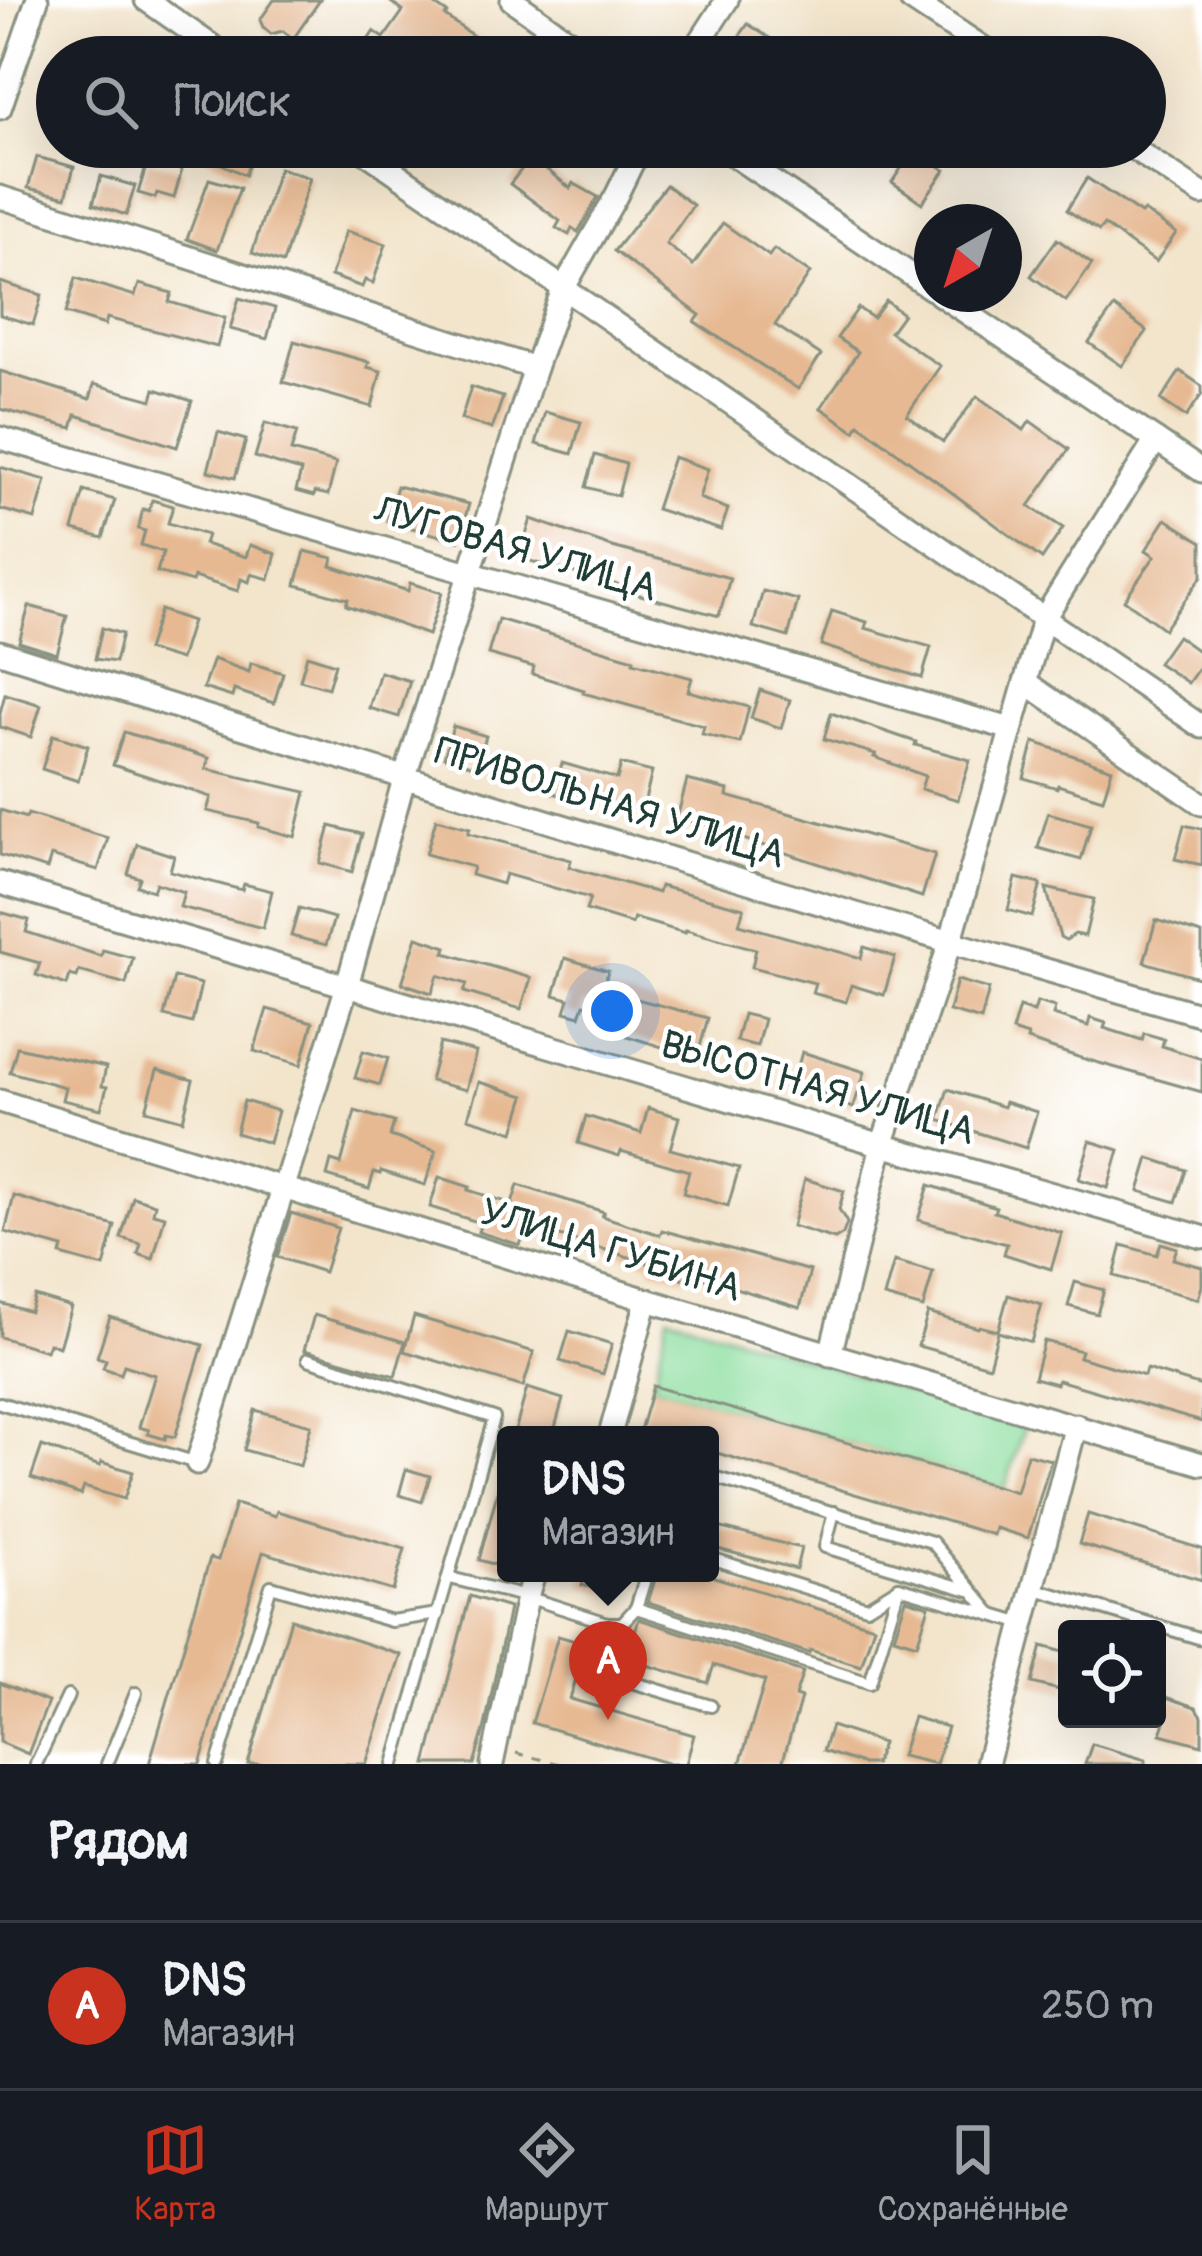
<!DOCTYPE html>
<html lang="ru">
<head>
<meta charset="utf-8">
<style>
  :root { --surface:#171b24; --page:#20242c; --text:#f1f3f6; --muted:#9ea1a6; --line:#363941; --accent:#c8321e }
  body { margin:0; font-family:Pangolin,sans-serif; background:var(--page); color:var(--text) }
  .controls { position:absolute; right:36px; bottom:36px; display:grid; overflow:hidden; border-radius:12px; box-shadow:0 12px 48px #0002 }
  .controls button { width:108px; height:108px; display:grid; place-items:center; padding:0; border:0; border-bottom:3px solid var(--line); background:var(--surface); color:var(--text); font:60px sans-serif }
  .compass { position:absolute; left:914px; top:204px; width:108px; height:108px; border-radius:50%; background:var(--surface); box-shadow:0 12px 48px #0002; rotate:219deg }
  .you { position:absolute; left:612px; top:1011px; width:42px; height:42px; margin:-30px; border:9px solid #fff; border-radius:50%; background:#1a73e8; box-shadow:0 0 0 18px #1a73e833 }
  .badge { display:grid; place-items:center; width:78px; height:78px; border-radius:50%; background:var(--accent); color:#fff; font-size:39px; font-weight:700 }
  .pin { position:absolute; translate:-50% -99px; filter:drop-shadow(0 3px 6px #0008) }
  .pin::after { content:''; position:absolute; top:63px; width:42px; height:36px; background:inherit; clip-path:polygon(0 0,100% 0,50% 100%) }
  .popup { position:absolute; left:497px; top:1426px; width:222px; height:156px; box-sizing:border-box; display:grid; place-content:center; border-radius:12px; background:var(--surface); filter:drop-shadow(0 3px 9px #0005); font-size:39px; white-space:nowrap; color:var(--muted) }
  .popup b { font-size:45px; color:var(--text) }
  .popup::after { content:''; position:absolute; left:50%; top:100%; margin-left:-24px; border:24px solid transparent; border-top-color:var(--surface) }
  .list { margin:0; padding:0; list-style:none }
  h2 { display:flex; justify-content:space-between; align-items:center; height:156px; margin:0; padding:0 48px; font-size:51px }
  h2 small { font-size:39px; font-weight:400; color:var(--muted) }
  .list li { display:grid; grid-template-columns:78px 1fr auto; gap:36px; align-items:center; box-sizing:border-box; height:168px; padding:0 48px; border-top:3px solid var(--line) }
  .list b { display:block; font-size:45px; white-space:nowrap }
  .list p { margin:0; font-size:39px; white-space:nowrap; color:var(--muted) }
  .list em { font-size:39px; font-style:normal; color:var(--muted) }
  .icon { flex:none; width:66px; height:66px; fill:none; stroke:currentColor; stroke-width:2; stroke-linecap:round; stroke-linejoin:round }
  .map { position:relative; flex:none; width:1202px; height:1764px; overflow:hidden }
  .search { position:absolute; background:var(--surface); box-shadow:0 12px 48px #0002; left:36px; right:36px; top:36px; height:132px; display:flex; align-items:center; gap:30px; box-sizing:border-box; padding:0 42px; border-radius:66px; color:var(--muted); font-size:45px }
  .sheet { height:324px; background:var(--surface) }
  nav { display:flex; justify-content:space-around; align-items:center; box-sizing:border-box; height:168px; border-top:3px solid var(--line); background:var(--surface); font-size:33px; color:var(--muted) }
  nav a { display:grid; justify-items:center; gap:6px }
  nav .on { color:var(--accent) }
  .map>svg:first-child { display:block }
  .green { fill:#8cde9f; stroke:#568e6a; stroke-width:3 }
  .building { fill:#e6b993 }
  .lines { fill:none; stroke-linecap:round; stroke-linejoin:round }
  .lane-casing { stroke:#899180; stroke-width:16 }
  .street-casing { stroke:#899180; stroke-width:27 }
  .path { stroke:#899180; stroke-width:3; stroke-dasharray:9 9; stroke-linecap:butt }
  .lane { stroke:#fff; stroke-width:10 }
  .street { stroke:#fff; stroke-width:21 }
  .labels { text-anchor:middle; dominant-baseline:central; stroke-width:9; stroke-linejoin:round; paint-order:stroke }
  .street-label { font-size:39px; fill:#1f3d34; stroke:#fff }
</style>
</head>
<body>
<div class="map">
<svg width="1202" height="1764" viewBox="0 0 1202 1764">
  <rect width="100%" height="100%" fill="#fff"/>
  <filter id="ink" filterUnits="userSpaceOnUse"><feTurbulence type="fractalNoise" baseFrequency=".00833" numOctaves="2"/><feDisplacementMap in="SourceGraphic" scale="24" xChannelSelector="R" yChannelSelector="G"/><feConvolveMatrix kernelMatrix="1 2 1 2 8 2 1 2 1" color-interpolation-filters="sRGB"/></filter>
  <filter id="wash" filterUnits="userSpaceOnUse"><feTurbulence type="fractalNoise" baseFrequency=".004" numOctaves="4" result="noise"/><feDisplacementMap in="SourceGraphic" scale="48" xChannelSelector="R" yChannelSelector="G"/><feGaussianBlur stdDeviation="2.7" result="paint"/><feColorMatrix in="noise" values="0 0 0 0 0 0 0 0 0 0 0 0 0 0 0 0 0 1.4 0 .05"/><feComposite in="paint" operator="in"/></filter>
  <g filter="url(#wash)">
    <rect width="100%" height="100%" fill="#f3e5cc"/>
    <path class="green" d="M668 1315 1024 1428 1005 1489 653 1386Z"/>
    <g id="blocks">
      <g class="building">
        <path d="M274 0H320L293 39 283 31 271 34 263 27 260 20Z"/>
        <path d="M388 0H428L447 13 445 16 503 57H440L417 41 406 57H357L374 31 384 38 403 11Z"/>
        <path d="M748 24 780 45 772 57H725Z"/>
        <path d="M185 147H255L245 175Z"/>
        <path d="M914 149 945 170 922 203 892 182Z"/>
        <path d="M37 157 74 167 66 197 28 188Z"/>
        <path d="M531 157 570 188 573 183 598 197 578 232 572 228 569 235 556 228 560 221 510 184Z"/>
        <path d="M148 160 182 170 174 198 157 193 155 198 138 193Z"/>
        <path d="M279 168 310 178 283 263 252 253Z"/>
        <path d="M101 176 135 186 126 215 93 204Z"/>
        <path d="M1087 178 1141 214 1144 211 1176 233 1156 262 1104 225 1099 231 1067 210Z"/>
        <path d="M209 179 240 188 217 250 187 239Z"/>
        <path d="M666 185 693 205 666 244 693 265 723 223 769 256 774 249 810 273 775 325 821 355 798 389 695 322 700 315 614 251Z"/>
        <path d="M346 231 386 244 373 283 365 280 362 287 331 276Z"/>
        <path d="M1057 239 1092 264 1066 301 1031 276Z"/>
        <path d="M76 278 135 296 139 284 172 293 169 302 225 318 217 347 107 318 105 325 66 313Z"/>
        <path d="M0 282 42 295 33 325 0 315Z"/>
        <path d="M239 298 275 308 267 339 230 329Z"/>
        <path d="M886 301 903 314 890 332 940 366 907 415 943 442 977 396 1024 430 1030 421 1069 449 1029 506 1063 528 1042 559 859 424 855 431 821 408 858 352 837 338 858 308 873 318Z"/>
        <path d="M1114 307 1147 331 1122 366 1089 343Z"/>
        <path d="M294 341 369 362 367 367 381 371 372 407 283 382Z"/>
        <path d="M0 371 90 399 94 384 152 400 155 389 192 401 177 447 76 415 72 428 0 409Z"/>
        <path d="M1180 371 1202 386V394L1186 417 1161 400Z"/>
        <path d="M471 387 503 397 492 429 461 419Z"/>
        <path d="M545 412 581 422 572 454 536 444Z"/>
        <path d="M265 423 297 432 291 451 336 463 328 495 315 492 314 496 296 491 301 471 255 457Z"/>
        <path d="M218 432 246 440 235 478 208 471Z"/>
        <path d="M595 455 626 464 618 496 586 487Z"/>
        <path d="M673 457 708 469 699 498 728 509 721 530 656 509Z"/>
        <path d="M0 467 46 480 35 519 0 509Z"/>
        <path d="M397 486 469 504 458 541 387 521Z"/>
        <path d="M84 491 115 500 103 538 73 530Z"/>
        <path d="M152 500 173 506 168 523 207 535 204 544 246 557 250 545 276 554 269 579 251 574 249 582 241 579 238 591 194 577 192 582 157 572 163 552 141 545 145 531 138 529 143 509 149 511Z"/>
        <path d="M531 519 612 547 730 578 719 616 629 592 630 588 519 558Z"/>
        <path d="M1166 519 1202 542V576L1164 629 1124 600 1155 556 1146 550Z"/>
        <path d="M305 551 333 558 331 566 408 591 410 583 442 593 428 635 346 605 348 599 296 585Z"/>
        <path d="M763 591 798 600 788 637 753 627Z"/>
        <path d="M29 606 67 616 57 654 19 642Z"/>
        <path d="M160 610 192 621 180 660 147 650Z"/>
        <path d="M832 611 867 622 865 628 931 647 922 678 821 645Z"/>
        <path d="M498 619 634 659 633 662 692 678 688 691 749 707 740 743 702 734 704 726 583 693 584 690 532 674 534 667 488 654Z"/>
        <path d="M102 628 122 634 115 662 95 659Z"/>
        <path d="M1177 636 1202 654V663L1188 683 1158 663Z"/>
        <path d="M307 655 335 664 328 688 300 680Z"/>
        <path d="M213 659 249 672 251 663 283 673 274 703 234 690 232 697 203 688Z"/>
        <path d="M380 672 410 681 399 717 369 708Z"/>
        <path d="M760 690 790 700 781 728 751 718Z"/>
        <path d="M5 694 41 705 31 737 0 727V713Z"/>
        <path d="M831 713 916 742 915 745 970 760 958 800 921 789 925 776 874 757 876 754 824 739Z"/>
        <path d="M453 726 486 736 477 767 444 757Z"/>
        <path d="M124 732 209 758 206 769 306 792 295 837 258 827 259 823 207 811 211 797 113 765Z"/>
        <path d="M53 735 88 746 78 781 42 769Z"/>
        <path d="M1034 742 1112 769 1103 799 1058 785 1057 788 1024 778Z"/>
        <path d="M562 763 617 779 621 764 652 772 642 811 592 797 590 804 553 793Z"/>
        <path d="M687 780 728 790 727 796 935 854 922 897 737 837 738 833 677 818Z"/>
        <path d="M0 810 26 818 28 814 108 838 98 870 51 856 47 869 0 855Z"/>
        <path d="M1048 813 1091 825 1081 860 1038 848Z"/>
        <path d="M436 819 470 828 468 833 571 860 569 867 658 893 660 886 744 908 739 924 861 958 864 947 895 957 884 995 851 985 846 1002 812 993 815 983 752 967 756 949 686 930 685 933 634 918 632 924 586 910 590 898 505 874 502 884 471 875 473 867 426 854Z"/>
        <path d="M1184 825 1202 829V865L1175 859Z"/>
        <path d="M330 826 362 834 352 872 320 863Z"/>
        <path d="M137 844 174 856 170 871 242 890 244 884 272 891 263 928 180 907 184 892 156 883 153 891 137 886 140 878 128 874Z"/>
        <path d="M1016 878 1041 884 1032 917 1008 910Z"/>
        <path d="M1046 888 1094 899 1085 936 1075 934 1066 940 1060 937Z"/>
        <path d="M299 908 334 918 326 945 291 936Z"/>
        <path d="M0 912 29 920 26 932 101 956 103 950 133 958 126 984 79 971 77 977 70 975 67 985 36 975 40 963 0 952Z"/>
        <path d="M1156 920 1202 934V979L1144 962Z"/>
        <path d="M417 937 447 947 445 953 531 978 521 1009 464 992 467 984 438 975 432 993 402 983Z"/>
        <path d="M565 958 608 971 603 990 708 1018 697 1058 608 1030 613 1012 584 1004 580 1016 565 1012 569 999 554 995Z"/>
        <path d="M174 977 201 984 192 1023 164 1016Z"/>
        <path d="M957 980 989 989 981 1020 949 1011Z"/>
        <path d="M1037 1002 1055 1007 1053 1015 1088 1026 1090 1018 1106 1023 1104 1028 1142 1040 1144 1033 1164 1039 1162 1046 1202 1059V1092L1078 1057 1027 1040 1028 1036 1012 1031 1019 1007 1034 1012Z"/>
        <path d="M267 1009 313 1022 301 1065 254 1051Z"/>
        <path d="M743 1014 764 1019 757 1046 736 1041Z"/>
        <path d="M440 1043 476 1052 466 1090 430 1081Z"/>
        <path d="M17 1047 106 1067 102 1086 107 1087 101 1109 62 1100 65 1087 10 1072Z"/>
        <path d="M363 1051 388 1058 380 1085 355 1078Z"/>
        <path d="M802 1052 865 1072 853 1108 824 1099 825 1094 793 1084Z"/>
        <path d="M157 1070 193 1080 183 1120 146 1110Z"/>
        <path d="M479 1082 525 1096 514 1132 468 1118Z"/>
        <path d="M948 1089 1003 1107 1005 1102 1037 1112 1026 1148 938 1120Z"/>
        <path d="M244 1101 278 1111 269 1143 236 1133Z"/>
        <path d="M648 1108 679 1117 670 1149 739 1168 728 1206 683 1193 689 1171 621 1151 619 1156 578 1143 586 1116 641 1133Z"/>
        <path d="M355 1111 394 1122 390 1136 436 1151 425 1185 381 1171 380 1174 374 1172 369 1189 327 1176 331 1161 341 1164Z"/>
        <path d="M1090 1141 1119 1150 1108 1188 1079 1179Z"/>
        <path d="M1149 1158 1186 1170 1176 1202 1139 1191Z"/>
        <path d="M439 1177 470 1187 468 1190 512 1204 518 1185 604 1212 602 1216 660 1235 662 1230 810 1271 800 1308 687 1273 685 1279 651 1269 652 1264 527 1226 520 1245 478 1232 481 1223 430 1207Z"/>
        <path d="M805 1179 844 1191 839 1209 847 1223 843 1234 835 1239 792 1226Z"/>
        <path d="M929 1185 996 1207 994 1212 1062 1233 1051 1269 1004 1254 1007 1244 918 1220Z"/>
        <path d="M14 1196 115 1226 104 1267 61 1255 63 1248 5 1232Z"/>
        <path d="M133 1197 155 1204 153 1213 165 1216 153 1259 138 1254 141 1244 121 1238Z"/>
        <path d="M291 1213 338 1228 324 1272 277 1257Z"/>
        <path d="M1161 1243 1177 1248 1173 1259 1202 1267V1286L1198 1299 1114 1276 1122 1245 1157 1255Z"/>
        <path d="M894 1261 933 1272 923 1308 884 1297Z"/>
        <path d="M1075 1282 1104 1290 1097 1314 1068 1306Z"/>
        <path d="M1008 1295 1042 1305 1031 1342 998 1332 989 1366 918 1346 928 1313 978 1328 979 1326 998 1331Z"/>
        <path d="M35 1296 71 1307 59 1347 49 1343 46 1351 0 1337V1303L30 1312Z"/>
        <path d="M314 1315 405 1342 395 1376 304 1350Z"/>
        <path d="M414 1316 534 1352 523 1387 404 1351Z"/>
        <path d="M110 1317 203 1345 175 1437 166 1435 165 1439 148 1434 149 1430 139 1427 155 1375 124 1365 121 1374 103 1368 106 1360 97 1357Z"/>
        <path d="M569 1331 612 1344 603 1374 560 1361Z"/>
        <path d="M1044 1341 1081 1351 1079 1357 1144 1376 1146 1369 1202 1386V1422L1058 1380 1056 1384 1034 1378Z"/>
        <path d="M653 1386 1016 1492 1027 1454 1051 1460 1028 1538 995 1528 993 1535 710 1451V1435H656L640 1430Z"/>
        <path d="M527 1388 563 1399 553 1435H514Z"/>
        <path d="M255 1410 311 1425 300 1466 244 1450Z"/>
        <path d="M42 1446 100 1466 101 1462 133 1472 124 1499 84 1487 81 1495 31 1478Z"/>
        <path d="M406 1469 430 1476 422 1502 399 1495Z"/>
        <path d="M501 1479 506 1480V1568L479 1560Z"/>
        <path d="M235 1504 275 1516 277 1511 405 1549 393 1591 263 1552 200 1764H149L210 1558 218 1560Z"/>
        <path d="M1088 1514 1202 1549V1580L1079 1544Z"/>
        <path d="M710 1525 801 1548 796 1569 710 1547Z"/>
        <path d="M586 1573H616L609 1593 582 1585Z"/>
        <path d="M657 1573H701L874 1626 861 1666 810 1650 809 1653 648 1602Z"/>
        <path d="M470 1596 509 1608 485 1726 474 1764H426Z"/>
        <path d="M906 1599 929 1606 917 1644 894 1637Z"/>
        <path d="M291 1619 401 1655 366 1764H248Z"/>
        <path d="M639 1619 803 1672 795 1696 801 1698 782 1764H740L765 1681 714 1665 708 1683 626 1659Z"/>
        <path d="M558 1636 586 1644 570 1699 694 1735 686 1764H670L532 1723Z"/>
        <path d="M1042 1646 1067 1653V1692L1032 1683Z"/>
        <path d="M0 1683 48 1702 28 1754 0 1742Z"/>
        <path d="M1166 1697 1196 1707 1202 1716V1745L1161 1734 1168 1713 1161 1711Z"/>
        <path d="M913 1717 947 1727 936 1764 901 1756Z"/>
        <path d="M831 1726 882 1743 875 1764H863L823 1751Z"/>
        <path d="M1092 1744 1146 1760 1145 1764H1085Z"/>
      </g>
    </g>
  </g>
  <g filter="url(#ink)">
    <use href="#blocks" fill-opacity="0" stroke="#899180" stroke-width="3"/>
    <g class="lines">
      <defs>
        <g id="lane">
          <path d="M308 1359 494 1418 394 1764"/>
          <path d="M0 1403 197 1463"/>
          <path d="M710 1476 932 1542 993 1615"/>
          <path d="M834 1512 825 1547 969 1590"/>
          <path d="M710 1558 867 1607 899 1587 1023 1624"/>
          <path d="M647 1573 636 1608 870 1683 899 1587"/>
          <path d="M450 1578 527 1597 608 1623 595 1671 711 1706"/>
          <path d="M1033 1588 1202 1639"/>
          <path d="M608 1623H622L636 1608"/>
          <path d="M36 1764 68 1696"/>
          <path d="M107 1764 136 1693"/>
          <path d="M217 1764 271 1586 391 1621 438 1614"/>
        </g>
        <g id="street">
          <path d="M146 0 228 57"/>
          <path d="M512 0 592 57"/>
          <path d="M911 0 997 57"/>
          <path d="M690 57 727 0"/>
          <path d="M0 108 37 0"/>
          <path d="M358 147 1202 727"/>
          <path d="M721 147 932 289"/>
          <path d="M1131 147 1202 194"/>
          <path d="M0 197 535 368"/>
          <path d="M939 294 1202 471"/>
          <path d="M0 438 1011 729"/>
          <path d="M0 652C399 777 800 900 1202 1015"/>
          <path d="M1025 682 1202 804"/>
          <path d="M0 883 882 1145 1202 1237"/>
          <path d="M0 1101 647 1300 1202 1464"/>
          <path d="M830 1355 882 1145 950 943 1043 620 1156 440"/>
          <path d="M610 1435 647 1300"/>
          <path d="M197 1463 347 986 404 779 535 368 563 289 616 196 640 147"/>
          <path d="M492 1764 527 1597 534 1573"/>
          <path d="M987 1764 1076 1425"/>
        </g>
      </defs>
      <use href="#lane" class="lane-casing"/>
      <use href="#street" class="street-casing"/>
      <path class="path" d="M516 1753 560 1764"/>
      <use href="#lane" class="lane"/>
      <use href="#street" class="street"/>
    </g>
  </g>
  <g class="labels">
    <g class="street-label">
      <text transform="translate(516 549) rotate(16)">ЛУГОВАЯ УЛИЦА</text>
      <text transform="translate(610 803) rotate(17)">ПРИВОЛЬНАЯ УЛИЦА</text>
      <text transform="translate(818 1088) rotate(16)">ВЫСОТНАЯ УЛИЦА</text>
      <text transform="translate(611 1250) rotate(17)">УЛИЦА ГУБИНА</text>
    </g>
  </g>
</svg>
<div class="controls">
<button><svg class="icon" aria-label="locate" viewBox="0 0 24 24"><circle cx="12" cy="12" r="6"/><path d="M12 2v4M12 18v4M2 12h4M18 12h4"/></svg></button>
</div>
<svg class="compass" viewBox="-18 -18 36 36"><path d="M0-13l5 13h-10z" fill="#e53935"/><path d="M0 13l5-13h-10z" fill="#9ea1a6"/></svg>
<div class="you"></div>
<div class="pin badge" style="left:608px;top:1720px">A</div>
<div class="popup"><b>DNS</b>Магазин</div>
<div class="search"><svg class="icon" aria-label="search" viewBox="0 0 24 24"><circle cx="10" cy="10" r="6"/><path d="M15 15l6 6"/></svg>Поиск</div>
</div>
<section class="sheet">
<h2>Рядом<small></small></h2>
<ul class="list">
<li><span class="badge">A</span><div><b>DNS</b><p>Магазин</p></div><em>250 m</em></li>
</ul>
</section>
<nav>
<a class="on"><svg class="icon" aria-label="map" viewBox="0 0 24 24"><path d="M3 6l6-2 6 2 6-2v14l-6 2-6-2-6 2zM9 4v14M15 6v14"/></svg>Карта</a>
<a><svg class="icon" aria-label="directions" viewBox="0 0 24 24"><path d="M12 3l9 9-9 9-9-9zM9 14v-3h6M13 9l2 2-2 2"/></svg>Маршрут</a>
<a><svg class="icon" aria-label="saved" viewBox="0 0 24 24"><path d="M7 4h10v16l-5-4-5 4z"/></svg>Сохранённые</a>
</nav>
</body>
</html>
